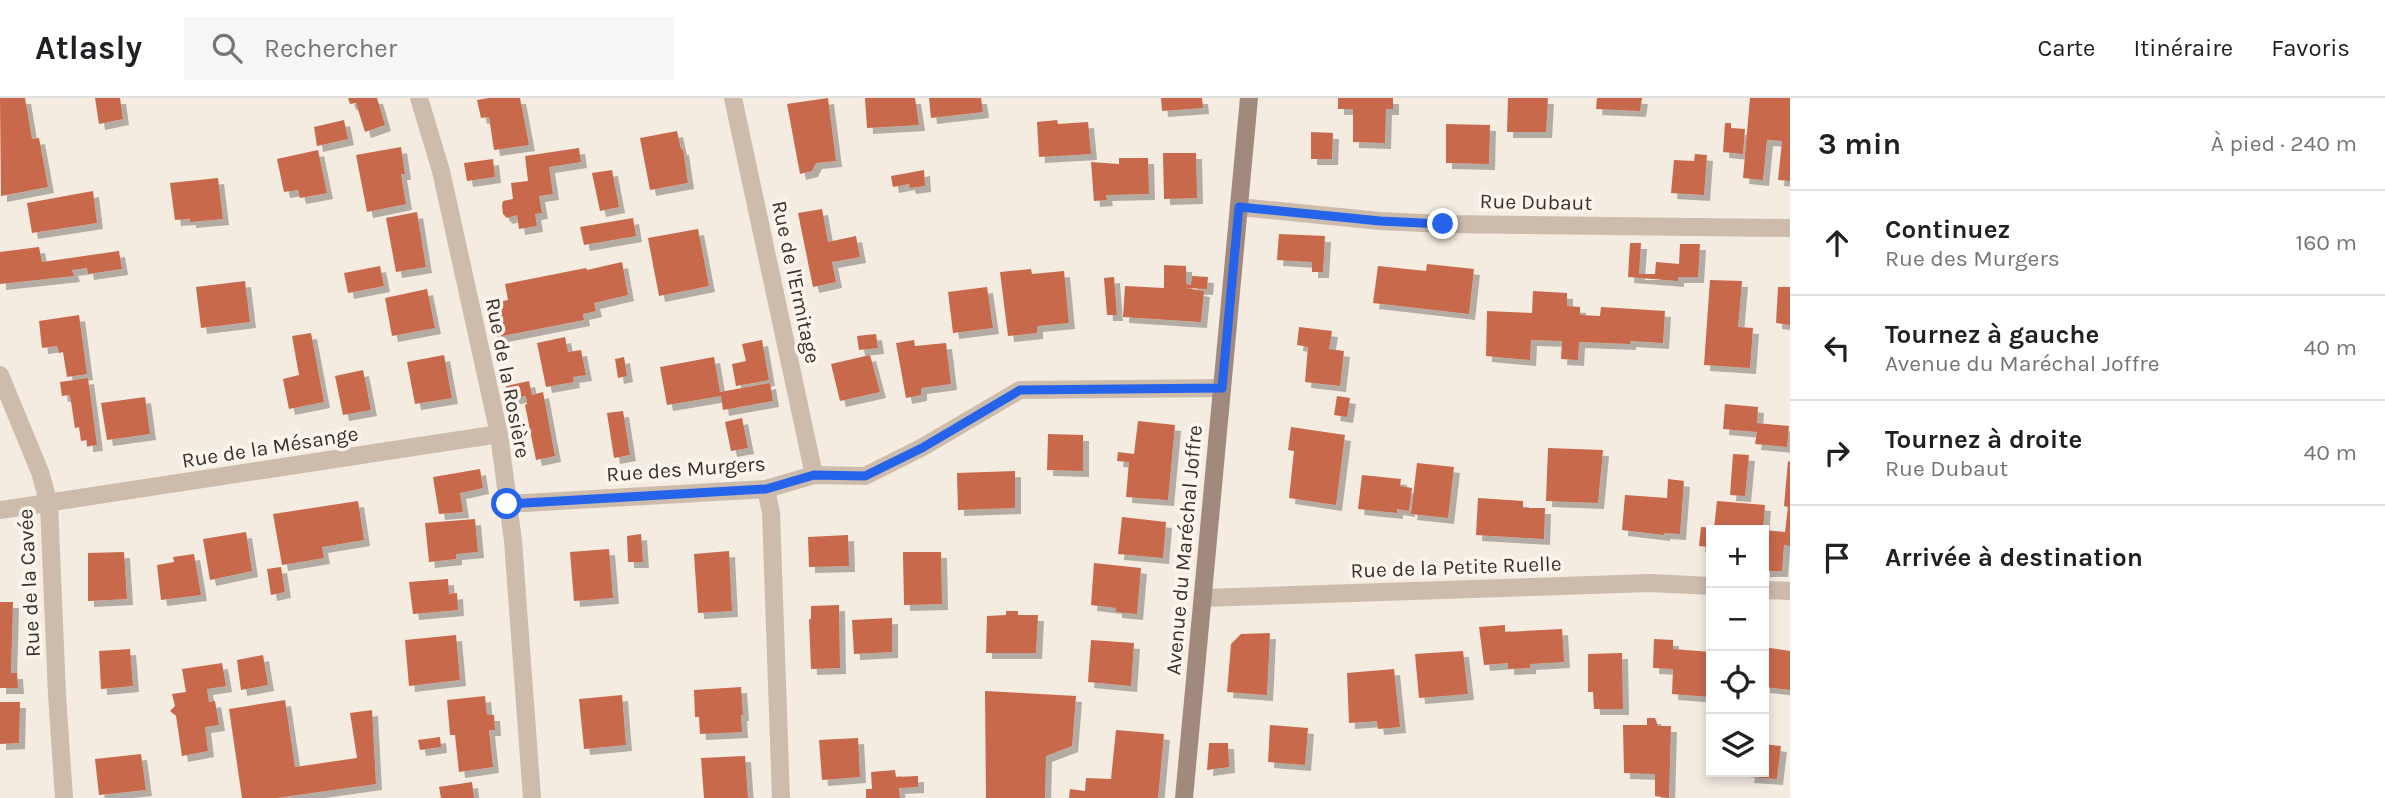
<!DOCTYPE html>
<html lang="fr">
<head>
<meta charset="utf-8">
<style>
  :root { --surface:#fff; --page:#f6f6f6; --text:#202124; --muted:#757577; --line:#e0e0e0 }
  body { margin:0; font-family:Karla,sans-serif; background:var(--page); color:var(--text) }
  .controls { position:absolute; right:21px; bottom:21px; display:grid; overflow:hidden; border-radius:0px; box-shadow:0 4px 10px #0003 }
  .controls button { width:63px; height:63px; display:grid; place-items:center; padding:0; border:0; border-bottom:2px solid var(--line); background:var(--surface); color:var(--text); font:35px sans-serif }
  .stop { position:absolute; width:21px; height:21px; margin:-16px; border:5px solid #2563eb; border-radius:50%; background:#fff }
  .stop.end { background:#2563eb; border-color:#fff; box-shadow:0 2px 7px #0008 }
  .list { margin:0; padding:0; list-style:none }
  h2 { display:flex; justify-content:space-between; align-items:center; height:91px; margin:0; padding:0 28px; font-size:30px }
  h2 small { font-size:23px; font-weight:400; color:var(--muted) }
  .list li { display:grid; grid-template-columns:46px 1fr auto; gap:21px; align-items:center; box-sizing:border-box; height:105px; padding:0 28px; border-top:2px solid var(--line) }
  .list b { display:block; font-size:26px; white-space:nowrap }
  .list p { margin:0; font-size:23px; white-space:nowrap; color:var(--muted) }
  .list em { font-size:23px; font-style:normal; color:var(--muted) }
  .icon { flex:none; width:38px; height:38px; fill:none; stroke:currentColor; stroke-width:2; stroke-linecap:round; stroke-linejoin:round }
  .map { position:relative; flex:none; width:1790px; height:700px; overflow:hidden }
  header { display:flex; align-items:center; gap:42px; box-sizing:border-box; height:98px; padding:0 35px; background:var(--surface); border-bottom:2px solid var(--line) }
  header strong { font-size:33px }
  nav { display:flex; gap:38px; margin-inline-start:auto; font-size:24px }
  .search { width:490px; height:63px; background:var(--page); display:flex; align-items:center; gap:18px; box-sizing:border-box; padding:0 24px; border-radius:0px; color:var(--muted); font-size:26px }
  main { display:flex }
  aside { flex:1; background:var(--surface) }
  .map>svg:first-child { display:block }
  .building { fill:#c8694b; filter:url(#shadow) }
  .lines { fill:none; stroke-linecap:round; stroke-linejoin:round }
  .street { stroke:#cdbbac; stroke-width:18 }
  .secondary { stroke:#a18a7d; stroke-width:18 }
  .route { stroke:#2563eb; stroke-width:9 }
  .labels { text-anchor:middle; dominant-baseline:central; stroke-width:7; stroke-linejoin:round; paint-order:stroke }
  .street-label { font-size:21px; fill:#3b302b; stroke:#fbf5ee }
</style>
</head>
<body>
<header>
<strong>Atlasly</strong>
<div class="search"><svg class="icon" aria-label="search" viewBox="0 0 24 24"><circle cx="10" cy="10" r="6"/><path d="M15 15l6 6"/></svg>Rechercher</div>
<nav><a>Carte</a><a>Itinéraire</a><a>Favoris</a></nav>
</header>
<main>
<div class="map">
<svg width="1790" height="700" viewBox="0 0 1790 700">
  <defs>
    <filter id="shadow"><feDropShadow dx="6" dy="6" stdDeviation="0" flood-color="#0004"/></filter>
  </defs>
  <rect width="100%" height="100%" fill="#f4ebe1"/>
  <g class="building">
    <path d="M0 0H25L32 41 39 40 48 89 1 98Z"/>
    <path d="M95 0H120L123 21 99 26Z"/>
    <path d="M348 0H377L385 27 365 34 356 5 350 6Z"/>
    <path d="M489 0H520L529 47 494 52 489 19 481 20 477 2Z"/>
    <path d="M828 0 836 63 816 65 812 73 800 76 787 6Z"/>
    <path d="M865 0H915L919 27 867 30Z"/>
    <path d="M929 0H981L983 14 931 20Z"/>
    <path d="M1161 0H1202L1203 10 1162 13Z"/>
    <path d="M1338 0H1393V11H1386L1385 45 1353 44V11H1338Z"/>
    <path d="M1508 0H1548L1546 34H1507Z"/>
    <path d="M1597 0H1642L1640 13 1596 11Z"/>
    <path d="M1750 0H1790V83L1778 82 1782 43 1767 42 1763 82 1743 80Z"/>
    <path d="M344 22 348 41 317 48 314 29Z"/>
    <path d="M1057 22 1058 26 1088 24 1091 56 1039 59 1037 24Z"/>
    <path d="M1725 25H1731V30L1745 31 1743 56 1723 54Z"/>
    <path d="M1446 26 1490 27 1489 66 1446 65Z"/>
    <path d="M677 33 681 51H683L688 85 650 92 640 40Z"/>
    <path d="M1311 34 1333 35 1332 61H1311Z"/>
    <path d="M401 49 405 76H401L406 106 367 114 356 57Z"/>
    <path d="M579 50 581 64 549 69 553 96 539 98 542 115 535 116 537 128 519 131 517 117 507 120 503 116 502 107 503 103 513 101 511 85 528 83 525 58Z"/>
    <path d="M318 52 327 95 300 100 298 92 284 94 277 61Z"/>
    <path d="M1163 55H1196L1197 100 1164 101Z"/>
    <path d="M1695 56 1707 57 1704 97 1671 95 1674 62 1694 63Z"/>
    <path d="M1119 60H1148L1149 96 1106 97 1107 102 1094 103 1091 64 1119 66Z"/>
    <path d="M493 61 495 79 467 83 464 65Z"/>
    <path d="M612 72 619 109 600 113 592 75Z"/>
    <path d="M924 72 925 88 910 90 909 86 893 89 891 78Z"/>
    <path d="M218 80 223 121 190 124V121L175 122 170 85Z"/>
    <path d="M93 93 97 125 32 135 27 105Z"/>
    <path d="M822 111 828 144 856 138 860 159 832 164 836 184 813 189 798 115Z"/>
    <path d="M417 114 426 169 396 174 386 120Z"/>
    <path d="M633 120 636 138 584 147 580 129Z"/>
    <path d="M698 131 709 188 659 198 648 140Z"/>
    <path d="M1279 136 1325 138 1323 174H1312V164L1277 162Z"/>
    <path d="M1630 145H1641L1639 176H1655L1656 164 1679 166 1680 146H1700L1698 179H1678V183L1628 179Z"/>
    <path d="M39 149 42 164 119 153 122 171 88 176 87 170 72 172 74 178 0 186V154Z"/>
    <path d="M622 164 628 197 594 205 596 213 583 216 584 222 497 239 493 222 501 220 498 204 508 202 505 186 586 170 587 172Z"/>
    <path d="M1427 166 1474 171 1469 216 1373 205 1378 168 1426 173Z"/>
    <path d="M1164 167 1186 168V186L1191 187 1192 178 1208 179 1207 191 1185 190 1204 193 1201 224 1123 219 1125 188 1164 190Z"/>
    <path d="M380 168 384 188 348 195 344 175Z"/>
    <path d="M1031 171 1032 176 1064 173 1069 225 1037 228V235L1008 238 1000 174Z"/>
    <path d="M1114 179 1117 217H1107L1104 180Z"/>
    <path d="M1710 182 1742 183 1738 229 1753 230 1750 270 1704 267Z"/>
    <path d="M245 183 250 224 201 230 196 189Z"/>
    <path d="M987 189 993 230 953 235 948 194Z"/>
    <path d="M1778 189H1790V227L1776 225Z"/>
    <path d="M427 191 435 230 392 238 385 200Z"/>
    <path d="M1533 193 1567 195V208L1580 209V217L1600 218 1601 209 1665 213 1663 245 1630 243V246L1579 244 1578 262 1561 261 1562 243 1531 242 1530 262 1486 258 1487 213 1532 215Z"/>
    <path d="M79 217 87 276 67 279 63 254 59 255 57 248 42 250 39 223Z"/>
    <path d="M1299 229 1332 233 1329 251 1344 253 1340 288 1305 284 1308 249 1297 247Z"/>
    <path d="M311 235 324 304 289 311 283 281 299 277 292 238Z"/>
    <path d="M876 236 878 250 859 252 857 238Z"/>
    <path d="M565 239 568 254 581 252 586 277 573 279 574 284 546 289 537 245Z"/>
    <path d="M762 242 769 282 736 288 732 266 746 263 742 246Z"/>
    <path d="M914 242 915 248 946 245 951 286 921 290V297L906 300 896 245Z"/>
    <path d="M444 257 452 300 415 306 407 264Z"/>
    <path d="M870 257 880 294 840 303 831 266Z"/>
    <path d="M624 259 627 278 618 280 615 261Z"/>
    <path d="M714 259 720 294 770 285 773 303 723 312 721 298 667 307 660 269Z"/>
    <path d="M363 272 371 312 343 317 335 278Z"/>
    <path d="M88 280 97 347 87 348V342L81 343 79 329 75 330 70 297 62 298 60 284Z"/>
    <path d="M529 283 532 297 543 294 555 358 536 362 525 307 527 306 526 298 508 301 506 288Z"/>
    <path d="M1337 298 1350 300 1347 319 1334 317Z"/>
    <path d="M145 299 150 336 107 342 101 305Z"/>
    <path d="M1725 306 1758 309 1757 325 1789 328 1787 349 1755 346 1757 334 1723 331Z"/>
    <path d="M623 313 630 357 614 360 607 315Z"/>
    <path d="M742 320 748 350 731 353 725 324Z"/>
    <path d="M1138 323 1175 327 1168 402 1126 399 1129 364 1117 363 1118 354 1134 356Z"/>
    <path d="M1291 329 1345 337 1336 407 1289 400 1294 353 1288 352Z"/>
    <path d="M1048 336 1083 337V373L1047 372Z"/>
    <path d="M1548 350 1603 352 1598 405 1546 403Z"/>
    <path d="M1733 356 1749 357 1745 398 1730 397Z"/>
    <path d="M1788 363 1790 364V448L1784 447 1782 473H1764V432L1785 434 1788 409 1784 408Z"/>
    <path d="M1417 365 1454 369 1448 420 1411 416Z"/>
    <path d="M480 371 483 390 460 395 463 414 439 416 433 379Z"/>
    <path d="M1015 373V410L958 412 957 375Z"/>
    <path d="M1362 377 1401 381 1400 388 1412 390 1409 413 1397 411V415L1358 411Z"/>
    <path d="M1668 381 1684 383 1680 436 1664 435V437L1622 432 1625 397 1667 400Z"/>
    <path d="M1478 400 1523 403V410H1545L1544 441 1476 437Z"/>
    <path d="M358 403 364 442 322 449 324 460 282 467 273 416Z"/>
    <path d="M1717 403 1765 407 1763 432H1711V449L1699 448 1701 429 1714 430Z"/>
    <path d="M1122 419 1166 424 1163 460 1118 456Z"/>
    <path d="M475 421 478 454 456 456V461L429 464 425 425Z"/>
    <path d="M246 434 252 473 210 482 203 441Z"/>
    <path d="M641 436 643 464H628L627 438Z"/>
    <path d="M848 437 849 468 809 469 808 439Z"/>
    <path d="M609 451 613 500 574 503 570 454Z"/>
    <path d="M729 453 732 513 698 515 694 456Z"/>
    <path d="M124 454 127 501 88 503V455Z"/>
    <path d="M903 454H941L942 506 904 507Z"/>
    <path d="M194 456 201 497 161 502 157 467 174 464 173 459Z"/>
    <path d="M1094 465 1141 470 1137 516 1116 514V510L1091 507Z"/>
    <path d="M281 469 285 494 271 497 267 471Z"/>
    <path d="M448 481 449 496 457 495 458 512 413 516 409 484Z"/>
    <path d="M0 504H13L11 575H17L18 590H0Z"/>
    <path d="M839 507 840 570 811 571 809 521H811V508Z"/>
    <path d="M1006 513H1018V517H1038L1036 555H986L987 518 1006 517Z"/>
    <path d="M892 520V554L854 556 852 522Z"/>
    <path d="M1505 527V534L1562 531 1564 564 1530 566V570L1508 571V565L1484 567 1479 529Z"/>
    <path d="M1270 535 1267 597 1227 594 1231 546 1241 536Z"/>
    <path d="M456 537 460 582 409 588 405 542Z"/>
    <path d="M1654 541 1673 542V551L1711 554V599L1672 596 1673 571 1653 570Z"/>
    <path d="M1091 542 1134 545 1131 588 1088 584Z"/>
    <path d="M1764 549 1790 553V592L1764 589Z"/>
    <path d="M130 551 133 588 101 591 99 553Z"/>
    <path d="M1463 553 1468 596 1419 600 1415 556Z"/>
    <path d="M1622 555 1623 611H1594L1593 594H1588V556Z"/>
    <path d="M263 557 268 587 241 592 237 562Z"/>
    <path d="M222 565 226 588 207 591 209 604 215 603 219 627 205 629 208 653 182 658 176 618 170 613 175 608 172 596 186 594 182 571Z"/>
    <path d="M1394 571 1400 629 1378 631 1377 623 1349 625 1347 575Z"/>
    <path d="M741 589 743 617H741L742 634 700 636 699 619H695L694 592Z"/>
    <path d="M985 593 1076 598 1072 648 1046 658 1045 700H986Z"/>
    <path d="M622 597 626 647 584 651 579 601Z"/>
    <path d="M485 598 487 617H494L495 632H489L493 669 459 674 455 637H450L447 602Z"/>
    <path d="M285 602 295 669 357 660 350 615 372 612 376 686 276 700H242L229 611Z"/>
    <path d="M0 604H20L19 645 0 646Z"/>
    <path d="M1647 620H1655L1658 628H1671L1669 700 1655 698V676L1624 675 1623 627H1647Z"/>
    <path d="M1270 627 1308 630 1305 667 1268 664Z"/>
    <path d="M1116 632 1164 636 1158 700H1069L1070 691 1085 693 1086 680 1111 681Z"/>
    <path d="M440 639 441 649 420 652 418 642Z"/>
    <path d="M858 640 860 679 822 682 819 642Z"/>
    <path d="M1209 645H1228L1229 669 1207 672Z"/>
    <path d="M1764 646 1781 648 1777 681 1748 679 1749 674H1764Z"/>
    <path d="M141 656 146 692 99 697 95 661Z"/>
    <path d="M745 658 748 700H704L701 660Z"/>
    <path d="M895 672 896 679 918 678V689L899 690 900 700H866V691H872L871 674Z"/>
    <path d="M472 684 474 700H441L439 689Z"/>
  </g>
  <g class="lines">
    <g class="street">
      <path d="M419 0 441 73 499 336 513 443 532 700"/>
      <path d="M733 0 814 377"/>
      <path d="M1239 109 1380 123 1443 126 1790 130"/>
      <path d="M0 277 40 374 49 406 57 597 64 700"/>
      <path d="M766 391 771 415 781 700"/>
      <path d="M507 406 766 391 814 377 865 378 921 350 1020 292 1222 290"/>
      <path d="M0 412 499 336"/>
      <path d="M1764 492 1790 493"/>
      <path d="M1203 500 1650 485 1711 488"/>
    </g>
    <path class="secondary" d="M1184 700 1249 0"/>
  </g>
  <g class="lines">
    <path class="route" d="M507 406 766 391 814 377 865 378 922 350 1020 292 1222 290 1239 109 1380 123 1443 126"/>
  </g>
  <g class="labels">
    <g class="street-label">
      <text transform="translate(1536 104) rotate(1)">Rue Dubaut</text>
      <text transform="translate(796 184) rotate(78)">Rue de l'Ermitage</text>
      <text transform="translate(508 280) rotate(79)">Rue de la Rosière</text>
      <text transform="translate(270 349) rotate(-9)">Rue de la Mésange</text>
      <text transform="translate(686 371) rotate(-4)">Rue des Murgers</text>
      <text transform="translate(1184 452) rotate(-85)">Avenue du Maréchal Joffre</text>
      <text transform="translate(1456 469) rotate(-2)">Rue de la Petite Ruelle</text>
      <text transform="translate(29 485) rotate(-93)">Rue de la Cavée</text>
    </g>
  </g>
</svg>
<div class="controls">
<button>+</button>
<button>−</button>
<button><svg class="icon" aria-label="locate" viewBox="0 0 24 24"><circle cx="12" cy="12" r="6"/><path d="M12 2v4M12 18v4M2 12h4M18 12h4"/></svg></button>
<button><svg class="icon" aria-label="layers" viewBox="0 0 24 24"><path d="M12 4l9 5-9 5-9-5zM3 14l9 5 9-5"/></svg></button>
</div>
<div class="stop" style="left:507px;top:406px"></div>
<div class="stop end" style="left:1443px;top:126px"></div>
</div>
<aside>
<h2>3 min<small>À pied · 240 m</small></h2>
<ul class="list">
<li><svg class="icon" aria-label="ahead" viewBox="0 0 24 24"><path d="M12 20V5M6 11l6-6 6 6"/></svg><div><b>Continuez</b><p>Rue des Murgers</p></div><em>160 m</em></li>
<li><svg class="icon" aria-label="left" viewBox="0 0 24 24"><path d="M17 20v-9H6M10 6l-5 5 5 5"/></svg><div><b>Tournez à gauche</b><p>Avenue du Maréchal Joffre</p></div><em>40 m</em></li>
<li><svg class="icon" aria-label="right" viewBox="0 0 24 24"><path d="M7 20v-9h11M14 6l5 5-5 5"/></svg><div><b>Tournez à droite</b><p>Rue Dubaut</p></div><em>40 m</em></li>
<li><svg class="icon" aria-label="arrive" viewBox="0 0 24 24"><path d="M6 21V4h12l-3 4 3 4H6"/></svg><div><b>Arrivée à destination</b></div></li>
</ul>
</aside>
</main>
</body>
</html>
